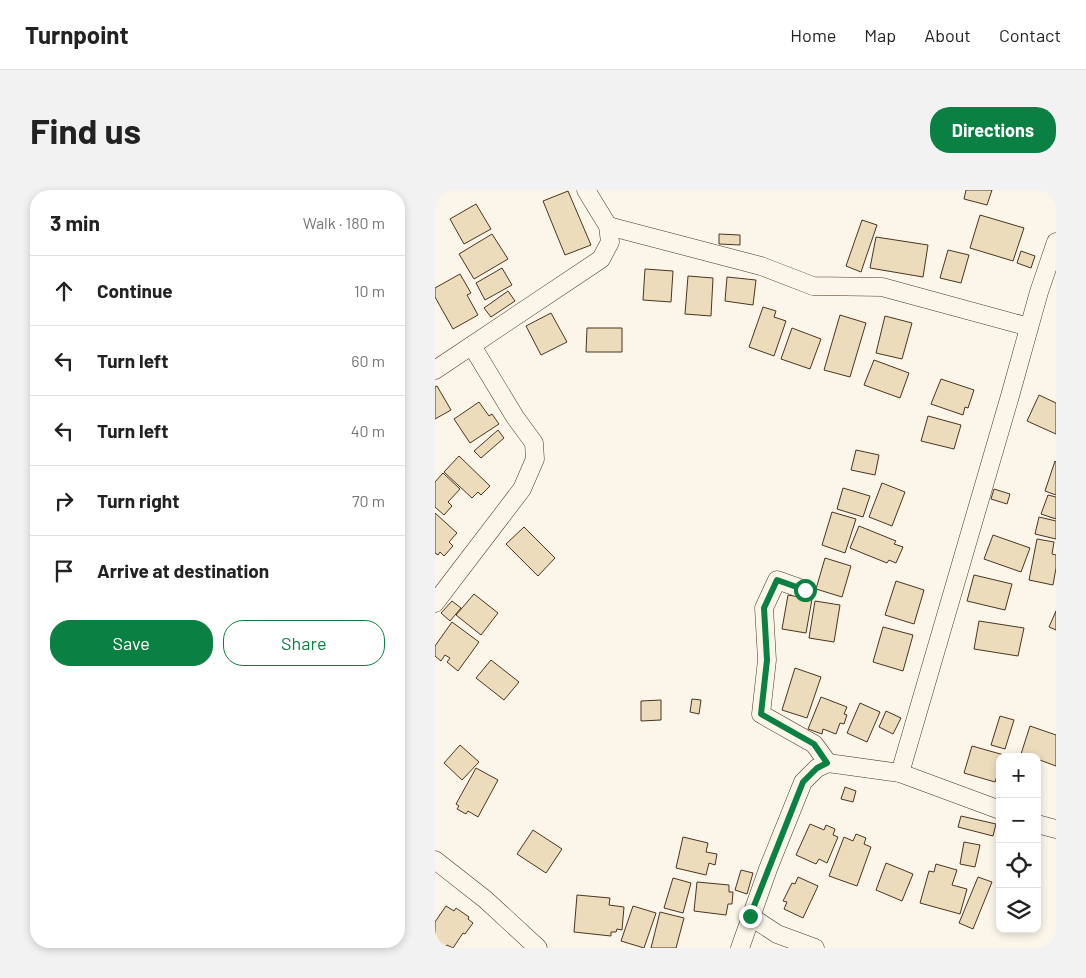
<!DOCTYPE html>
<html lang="en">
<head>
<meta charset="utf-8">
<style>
  :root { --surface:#fff; --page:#f2f2f2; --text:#222; --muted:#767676; --line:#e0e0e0; --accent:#0b8043 }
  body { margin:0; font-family:Barlow,sans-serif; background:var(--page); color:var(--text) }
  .controls { position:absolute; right:15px; bottom:15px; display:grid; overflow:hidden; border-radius:10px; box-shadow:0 2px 8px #0003 }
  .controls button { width:45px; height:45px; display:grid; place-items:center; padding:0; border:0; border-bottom:1px solid var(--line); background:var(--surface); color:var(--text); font:25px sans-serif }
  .stop { position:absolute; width:15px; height:15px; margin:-11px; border:4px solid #0b8043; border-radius:50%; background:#fff }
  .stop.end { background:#0b8043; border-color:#fff; box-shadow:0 1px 5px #0008 }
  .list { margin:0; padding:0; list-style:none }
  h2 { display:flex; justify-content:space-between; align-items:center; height:65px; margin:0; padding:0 20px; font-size:21px }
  h2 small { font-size:16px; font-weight:400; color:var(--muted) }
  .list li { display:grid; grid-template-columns:32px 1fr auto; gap:15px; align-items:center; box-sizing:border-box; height:70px; padding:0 20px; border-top:1px solid var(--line) }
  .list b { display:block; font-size:19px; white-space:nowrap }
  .list em { font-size:16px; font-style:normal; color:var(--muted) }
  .actions { display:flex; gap:10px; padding:15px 20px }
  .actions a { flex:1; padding:11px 0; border:1px solid var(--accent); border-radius:20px; text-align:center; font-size:18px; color:var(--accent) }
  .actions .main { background:var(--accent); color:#fff }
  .icon { flex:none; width:28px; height:28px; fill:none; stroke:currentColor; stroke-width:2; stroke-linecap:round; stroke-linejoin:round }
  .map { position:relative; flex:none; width:621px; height:758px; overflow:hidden; border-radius:20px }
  header { display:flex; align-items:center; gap:30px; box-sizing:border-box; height:70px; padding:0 25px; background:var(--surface); border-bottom:1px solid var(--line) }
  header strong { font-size:24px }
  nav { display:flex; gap:28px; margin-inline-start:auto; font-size:18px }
  .intro { display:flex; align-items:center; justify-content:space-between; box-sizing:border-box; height:120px; padding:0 30px }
  h1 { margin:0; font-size:35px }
  .button { padding:12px 22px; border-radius:20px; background:var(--accent); color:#fff; font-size:18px; font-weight:700 }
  main { display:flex; gap:30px; padding:0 30px }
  aside { flex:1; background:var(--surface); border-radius:20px; box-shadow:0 2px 8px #0003 }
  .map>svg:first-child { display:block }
  .building { fill:#ecdcbc; stroke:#4a3520 }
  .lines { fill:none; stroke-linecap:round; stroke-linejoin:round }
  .minor-casing { stroke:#4a3520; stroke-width:19 }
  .minor { stroke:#fbf6e9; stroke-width:18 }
  .route { stroke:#0b8043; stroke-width:6 }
</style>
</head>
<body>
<header>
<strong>Turnpoint</strong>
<nav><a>Home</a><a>Map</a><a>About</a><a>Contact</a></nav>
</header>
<div class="intro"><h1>Find us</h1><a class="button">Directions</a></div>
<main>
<aside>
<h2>3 min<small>Walk · 180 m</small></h2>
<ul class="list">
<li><svg class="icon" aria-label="ahead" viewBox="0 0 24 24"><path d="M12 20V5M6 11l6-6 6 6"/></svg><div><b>Continue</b></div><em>10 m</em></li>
<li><svg class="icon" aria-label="left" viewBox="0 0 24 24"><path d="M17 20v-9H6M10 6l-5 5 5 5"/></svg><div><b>Turn left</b></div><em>60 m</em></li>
<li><svg class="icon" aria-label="left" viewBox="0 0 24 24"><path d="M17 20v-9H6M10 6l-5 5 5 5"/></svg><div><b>Turn left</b></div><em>40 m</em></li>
<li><svg class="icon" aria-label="right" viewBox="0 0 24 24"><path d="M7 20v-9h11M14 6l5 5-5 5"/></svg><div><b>Turn right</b></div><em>70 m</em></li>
<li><svg class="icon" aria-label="arrive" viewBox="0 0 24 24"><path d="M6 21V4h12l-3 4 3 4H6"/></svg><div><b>Arrive at destination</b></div></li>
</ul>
<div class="actions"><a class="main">Save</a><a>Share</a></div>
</aside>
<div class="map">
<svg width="621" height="758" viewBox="0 0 621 758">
  <rect width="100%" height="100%" fill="#fbf6e9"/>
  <g class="building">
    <path d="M531 0H557L552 15 529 9Z"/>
    <path d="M133 1 156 55 130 65 108 11Z"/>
    <path d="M41 14 56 39 29 54 15 29Z"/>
    <path d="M545 25 589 38 578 71 535 58Z"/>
    <path d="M427 30 442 35 426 82 411 76Z"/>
    <path d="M57 44 73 69 39 89 24 64Z"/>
    <path d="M284 44 305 45V55L284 54Z"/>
    <path d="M441 47 493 55 488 87 435 78Z"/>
    <path d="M513 60 534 65 526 93 505 88Z"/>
    <path d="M586 61 600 66 596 78 582 73Z"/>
    <path d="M67 78 77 95 50 110 41 93Z"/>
    <path d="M210 79 238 81 236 112 208 110Z"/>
    <path d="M25 84 36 103 32 105 43 125 18 139 0 107V98Z"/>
    <path d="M253 86 278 88 276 126 250 124Z"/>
    <path d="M292 87 321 90 318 115 290 111Z"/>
    <path d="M73 101 80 111 56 127 49 118Z"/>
    <path d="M328 117 341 121 339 127 351 131 339 166 314 157Z"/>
    <path d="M116 123 132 152 106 165 91 136Z"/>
    <path d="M405 125 431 133 415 187 389 180Z"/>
    <path d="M450 126 477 133 467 169 441 163Z"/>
    <path d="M152 138H187V162H151Z"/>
    <path d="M357 138 386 149 375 179 346 169Z"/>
    <path d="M439 170 474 183 465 208 429 195Z"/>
    <path d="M506 189 539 200 533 218 530 217 528 225 496 214Z"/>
    <path d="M2 196 16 220 0 229V197Z"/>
    <path d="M604 205 621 213V244L592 231Z"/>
    <path d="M44 212 54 226 57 224 64 234 35 253 19 229Z"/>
    <path d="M493 226 526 235 519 259 486 251Z"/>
    <path d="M63 240 69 248 46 268 39 261Z"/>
    <path d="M421 260 444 265 440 285 416 280Z"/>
    <path d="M24 266 55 296 46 305 43 302 37 308 9 282Z"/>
    <path d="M620 271 621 272V305L610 301Z"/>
    <path d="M8 283 25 299 13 312 17 316 9 325 0 317V292Z"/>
    <path d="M447 293 470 302 457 336 434 327Z"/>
    <path d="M408 298 435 306 428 327 402 319Z"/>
    <path d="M559 299 575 304 572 314 556 309Z"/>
    <path d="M613 305 621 307V329L606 324Z"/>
    <path d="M397 322 421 329 410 363 387 355Z"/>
    <path d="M0 323 22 343 14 352 18 356 9 366 5 362 3 365 0 363Z"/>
    <path d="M604 327 621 331V349L600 344Z"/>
    <path d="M424 336 461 351 459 354 468 357 461 373 454 370 452 373 415 358Z"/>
    <path d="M89 337 120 368 103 386 71 354Z"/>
    <path d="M558 345 595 358 586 382 549 369Z"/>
    <path d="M602 349 619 352 617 364 621 365V378L618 395 594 390Z"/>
    <path d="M390 368 416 376 407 407 381 399Z"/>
    <path d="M539 385 577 394 570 420 532 411Z"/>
    <path d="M461 391 489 400 479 434 450 425Z"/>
    <path d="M39 404 63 423 46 445 21 425Z"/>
    <path d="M353 405 377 409 371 443 347 439Z"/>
    <path d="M17 411 26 418 15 431 6 423Z"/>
    <path d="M380 411 405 415 399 452 374 448Z"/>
    <path d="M621 421V440L614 437Z"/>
    <path d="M544 431 589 438 583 466 539 459Z"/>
    <path d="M17 432 44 452 23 481 12 472 15 468 10 465 6 471 0 466V456Z"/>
    <path d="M448 437 478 445 468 481 438 472Z"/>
    <path d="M56 470 84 492 69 510 41 488Z"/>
    <path d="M360 478 386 487 372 528 347 520Z"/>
    <path d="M386 507 412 517 409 524 412 525 409 534 405 533 401 544 388 539 387 544 373 539Z"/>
    <path d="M257 509 266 510 264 524 255 522Z"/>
    <path d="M226 510V530L206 531V511Z"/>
    <path d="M425 513 445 522 432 552 412 543Z"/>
    <path d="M451 521 466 528 458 544 444 537Z"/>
    <path d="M565 526 579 530 570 559 556 555Z"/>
    <path d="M595 536 621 545V576L602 569V567H594L586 564Z"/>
    <path d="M25 555 44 572 27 590 9 573Z"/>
    <path d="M537 556 569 565 568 567H565V577L560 592 529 583Z"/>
    <path d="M41 578 63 590 43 627 33 621 31 624 22 619 24 616 21 614Z"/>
    <path d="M410 597 421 601 418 612 406 609Z"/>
    <path d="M526 626 561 634 558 646 523 637Z"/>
    <path d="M375 634 389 640 391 635 400 639 398 645 403 647 392 673 384 669 381 674 361 665Z"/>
    <path d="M98 640 127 659 111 683 82 664Z"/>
    <path d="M421 644 431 648 429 654 436 657 422 696 394 686 409 647 418 651Z"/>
    <path d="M248 647 273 653 271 662 282 664 280 675 274 673 271 685 241 678Z"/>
    <path d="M529 652 545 655 540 677 525 674Z"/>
    <path d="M451 673 478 684 467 711 441 700Z"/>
    <path d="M501 674 522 680 517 695 532 699 525 724 485 713 494 681 499 682Z"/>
    <path d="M306 680 318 683 312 704 300 700Z"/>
    <path d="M363 687 383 696 368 728 349 719 352 712 348 711 357 693 360 694Z"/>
    <path d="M543 687 557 692 538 739 524 733Z"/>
    <path d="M238 688 256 693 248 723 229 718Z"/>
    <path d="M262 692 294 695V702H298L297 714H293L291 725 259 721Z"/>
    <path d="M142 705 175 708 174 715 189 717 187 740 182 739 181 742H176V746L139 742Z"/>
    <path d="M11 716 19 721 21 718 34 727 33 729 38 733 30 744 28 743 18 758 12 755 10 758H0V732Z"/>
    <path d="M198 716 221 723 209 758 186 751Z"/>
    <path d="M225 722 249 728 241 758H216Z"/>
  </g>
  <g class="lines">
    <defs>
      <g id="minor">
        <path d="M173 36 326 76 378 96 447 97 594 137"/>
        <path d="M0 180 166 69 175 52 173 36 151 0"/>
        <path d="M370 400 342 390 329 418 332 470 326 524 379 554 393 573"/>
        <path d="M0 413 87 299 100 269 99 253 80 227 37 156"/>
        <path d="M465 583 575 206 604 102 621 52"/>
        <path d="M602 634 621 639"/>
        <path d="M0 670 51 710 103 758"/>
        <path d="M315 726 342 744 380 758"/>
        <path d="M305 758 333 679 368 592 382 578 393 573 465 583 565 620"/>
      </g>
    </defs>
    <use href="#minor" class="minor-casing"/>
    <use href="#minor" class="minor"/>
  </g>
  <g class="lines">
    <path class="route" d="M315 726 368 592 382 578 392 573 379 554 326 524 332 470 329 418 342 390 370 400"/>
  </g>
</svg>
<div class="controls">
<button>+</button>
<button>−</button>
<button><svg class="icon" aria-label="locate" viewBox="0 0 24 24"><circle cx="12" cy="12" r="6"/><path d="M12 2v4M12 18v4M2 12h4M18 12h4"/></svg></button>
<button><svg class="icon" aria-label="layers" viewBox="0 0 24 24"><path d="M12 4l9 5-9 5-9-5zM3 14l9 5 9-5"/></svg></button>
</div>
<div class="stop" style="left:370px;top:400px"></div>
<div class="stop end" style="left:315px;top:726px"></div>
</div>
</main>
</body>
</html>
